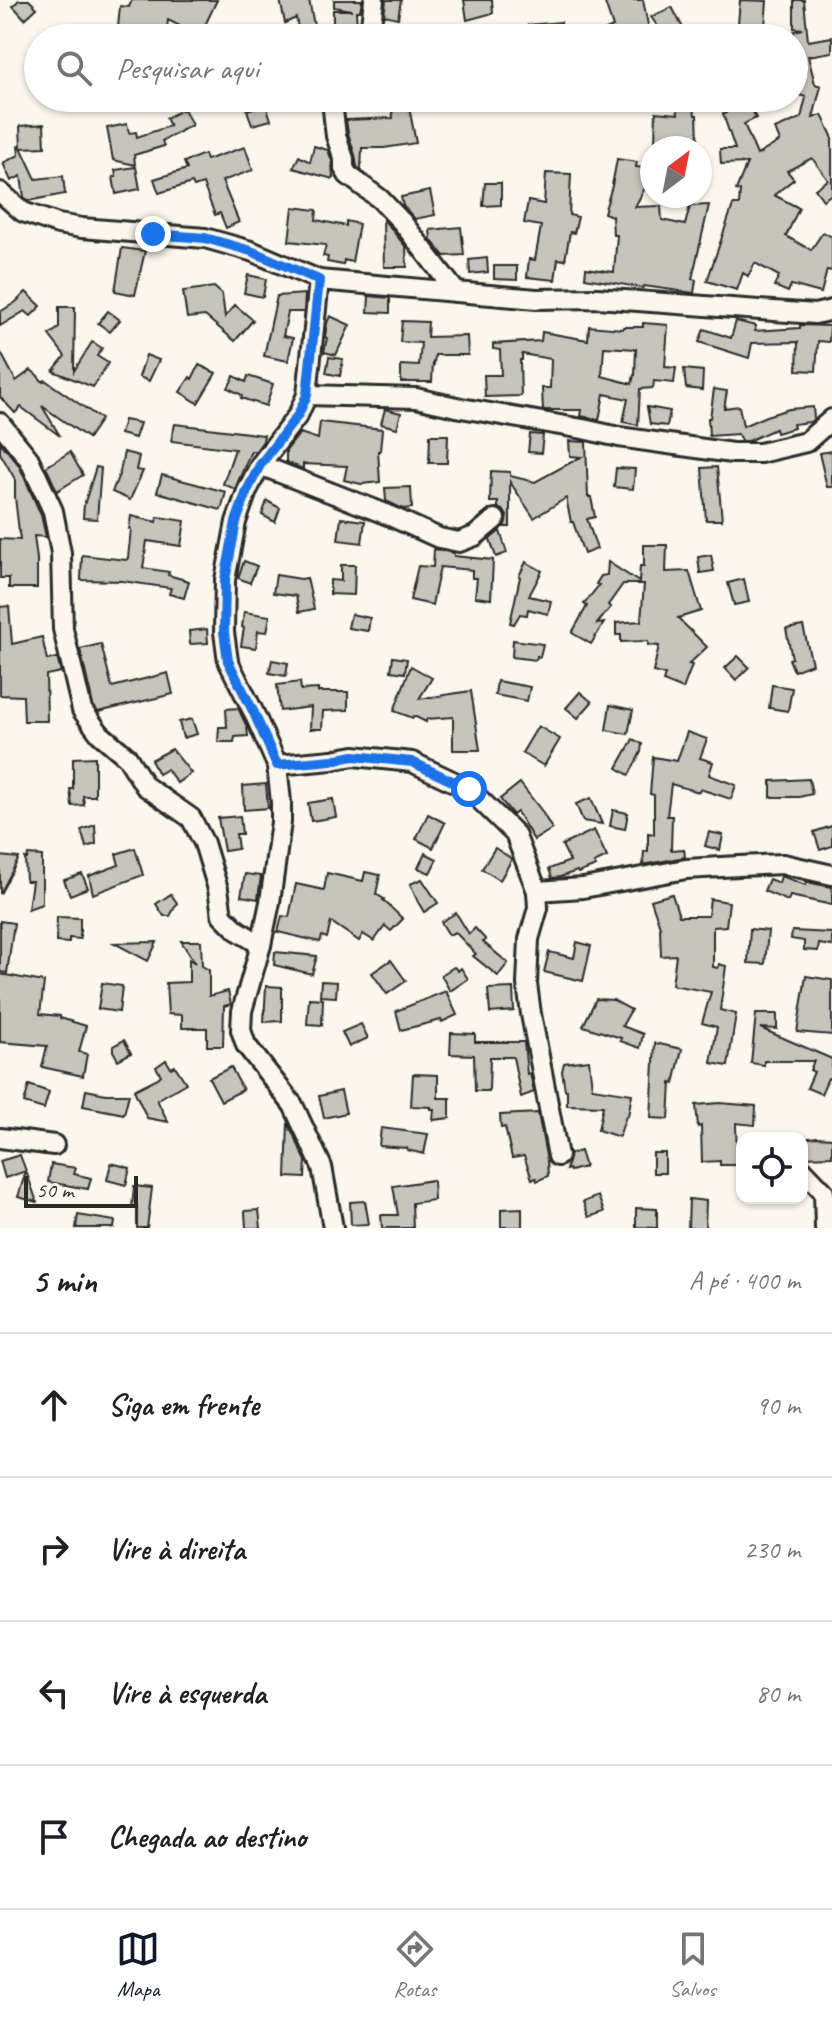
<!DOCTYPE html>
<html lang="pt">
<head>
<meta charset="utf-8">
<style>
  :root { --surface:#fff; --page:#f6f6f6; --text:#202124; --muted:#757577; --line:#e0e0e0; --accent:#111827 }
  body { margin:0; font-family:Caveat,sans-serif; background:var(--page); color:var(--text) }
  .controls { position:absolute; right:24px; bottom:24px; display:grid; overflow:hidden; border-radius:16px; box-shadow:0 2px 6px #0004 }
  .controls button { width:72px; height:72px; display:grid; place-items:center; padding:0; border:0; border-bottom:2px solid var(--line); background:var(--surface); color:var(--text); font:40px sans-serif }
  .compass { position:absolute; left:640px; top:136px; width:72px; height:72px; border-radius:50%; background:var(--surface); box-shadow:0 2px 6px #0004; rotate:32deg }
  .scale { position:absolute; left:24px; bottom:20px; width:114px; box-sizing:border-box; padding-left:8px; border:4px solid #2b2b2b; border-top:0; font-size:22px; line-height:28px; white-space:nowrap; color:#2b2b2b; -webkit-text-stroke:6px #fbf7ec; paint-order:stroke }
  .stop { position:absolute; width:24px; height:24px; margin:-18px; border:6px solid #1a73e8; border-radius:50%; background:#fff }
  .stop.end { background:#1a73e8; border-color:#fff; box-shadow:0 2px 8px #0008 }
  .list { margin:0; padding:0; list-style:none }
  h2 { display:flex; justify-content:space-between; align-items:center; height:104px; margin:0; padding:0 32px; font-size:34px }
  h2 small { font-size:26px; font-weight:400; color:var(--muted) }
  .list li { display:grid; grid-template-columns:52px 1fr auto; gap:24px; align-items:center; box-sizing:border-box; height:144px; padding:0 32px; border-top:2px solid var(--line) }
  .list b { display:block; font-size:30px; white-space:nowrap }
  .list em { font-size:26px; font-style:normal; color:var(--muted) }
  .icon { flex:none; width:44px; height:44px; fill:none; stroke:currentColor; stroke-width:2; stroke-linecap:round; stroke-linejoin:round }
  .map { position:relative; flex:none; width:832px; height:1228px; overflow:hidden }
  .search { position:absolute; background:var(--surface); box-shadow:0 2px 6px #0004; left:24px; right:24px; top:24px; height:88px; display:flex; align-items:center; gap:20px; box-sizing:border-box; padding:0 28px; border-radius:44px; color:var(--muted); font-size:30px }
  .sheet { height:680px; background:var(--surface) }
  nav { display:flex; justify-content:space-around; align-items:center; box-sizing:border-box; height:112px; border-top:2px solid var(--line); background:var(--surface); font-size:22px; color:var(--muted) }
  nav a { display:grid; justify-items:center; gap:4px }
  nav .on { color:var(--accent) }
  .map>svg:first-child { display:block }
  .building { fill:#c7c4bc; stroke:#2b2b2b; stroke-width:2; fill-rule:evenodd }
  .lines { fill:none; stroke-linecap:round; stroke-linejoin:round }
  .minor-casing { stroke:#2b2b2b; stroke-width:24 }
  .minor { stroke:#fbf7ec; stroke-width:18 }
  .route { stroke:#1a73e8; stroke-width:10 }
</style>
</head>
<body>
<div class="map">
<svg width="832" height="1228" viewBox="0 0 832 1228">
  <rect width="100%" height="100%" fill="#fbf7ec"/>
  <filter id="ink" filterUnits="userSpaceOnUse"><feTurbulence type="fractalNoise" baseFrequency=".0125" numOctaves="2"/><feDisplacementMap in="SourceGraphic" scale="16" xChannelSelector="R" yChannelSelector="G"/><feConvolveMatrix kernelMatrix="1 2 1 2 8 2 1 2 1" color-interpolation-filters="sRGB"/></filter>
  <g filter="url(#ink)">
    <g class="building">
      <path d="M19 0H29L37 8 25 19 13 6Z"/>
      <path d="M132 0H217L200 36 168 20 166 38H117L120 6 129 7Z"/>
      <path d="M280 0H309L316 35 300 38 296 18 285 23Z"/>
      <path d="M334 0H362L360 11H356L357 27 354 36H333V10H352L334 7Z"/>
      <path d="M386 0H401L398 18 384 15Z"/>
      <path d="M464 0H492L493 13 467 20Z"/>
      <path d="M604 0H643L649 30 633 38H588L613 27Z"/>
      <path d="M740 0 767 1 765 26 738 24Z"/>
      <path d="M794 0H804L808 41 832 37V52L808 56 815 84 821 86 813 118 822 115 832 136V194L823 200 815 189 828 180 812 158 787 171 794 179 774 195 799 208 786 236 811 250 823 232 832 237V271L827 270 821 293 791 285 788 292 774 286 779 276 755 263 748 276 743 273 737 290 707 281 733 205H739L740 191 736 190 747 163 721 164 720 149H735L723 114 726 113 722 98H746L756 118 744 124 757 155 780 141 775 129 801 118 806 97 799 95 806 72 794 75V31L803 29 794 28Z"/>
      <path d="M672 7 684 30 673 38H666L651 17Z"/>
      <path d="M561 22 562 38H529L528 25Z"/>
      <path d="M676 98H693L695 115H697L698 140H692L693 148H676V144L655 143 656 112 678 114Z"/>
      <path d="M266 104 271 120 252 125 247 110Z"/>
      <path d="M409 107 416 143 384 148H362L361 170 357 167 355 155 348 133 346 120 393 118 392 110Z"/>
      <path d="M184 109 192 125 162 141 164 146 134 155 135 165 113 160 107 128 127 124 129 133 136 132 137 137 170 126 166 118Z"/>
      <path d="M44 124 45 147 21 148 20 126Z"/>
      <path d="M20 145 36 179 63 176 65 194 28 201 24 197 21 176 11 181 3 163 19 155 18 146Z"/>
      <path d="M314 146 328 150 332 161 333 179 293 168 299 156 310 162Z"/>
      <path d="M245 147 253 170 222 181 239 222 226 228 220 213 215 215 203 184 194 187 192 183 159 193 154 179 187 169 184 162 204 154 206 160Z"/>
      <path d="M617 159 637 162 636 167 652 169V182H648L635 207 661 206 662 220 685 225 690 206 709 205 692 279 696 280 694 293 644 286 643 288 585 278 586 268 614 272 617 235H613L612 216 604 213 612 186Z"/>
      <path d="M136 167 140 189 116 194 113 177H116L115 170Z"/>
      <path d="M546 173 571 174 569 215 578 217 574 233 570 232 565 260 558 259 555 280 527 277 529 259 535 260 541 226 524 223 528 201 544 204Z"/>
      <path d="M485 183H501V205L483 206Z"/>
      <path d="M430 191 435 215 415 219 403 206 401 197Z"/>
      <path d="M293 207 317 210 316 220 346 226V221L359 224 352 262 344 260 343 265 327 262 328 257 323 256 326 245 289 241Z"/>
      <path d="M383 219 406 247 407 267H384Z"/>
      <path d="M461 227 464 255 444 256 431 240 430 230Z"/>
      <path d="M122 248 145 251 135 295 115 291Z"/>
      <path d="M487 258 488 272 470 274 469 260Z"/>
      <path d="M494 266H517V280L494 279Z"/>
      <path d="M248 275 266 279 263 297 244 293Z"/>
      <path d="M214 287 222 294 225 317 235 305 253 320 235 341 205 316 187 318 183 291Z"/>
      <path d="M26 292 41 306 31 316 25 311 0 326V312L16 302Z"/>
      <path d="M305 294 304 312H288L283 336 293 338 288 361 264 356 277 296Z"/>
      <path d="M369 296 390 298V313L368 312Z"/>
      <path d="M59 307H75L74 371 92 342 102 348 97 356 108 363 93 387 53 371 65 356 49 335 59 328Z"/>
      <path d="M108 311 120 320 110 332 98 323Z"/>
      <path d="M330 316 350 325 336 355 324 352 327 338 325 337 327 323Z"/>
      <path d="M402 321 428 322 427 337 467 336 468 355H435L434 364 433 363 432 382H401V365L419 366 421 343 400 342Z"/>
      <path d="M736 321 756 326 755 331 800 328V325L830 326 829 342 818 341 816 371 797 370 798 342 752 343 749 358 699 342 704 329 731 338Z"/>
      <path d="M643 323 668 325 665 367 676 368 674 383 654 381 653 388 640 389 638 425 623 422 628 399 604 394 599 420 581 416 582 410H543L542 388H550L551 359 522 354V360H520L521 396 485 397 484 375H501L500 350 493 349V344L541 341 542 332 588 340 589 326 623 329V327H643ZM604 347 636 349 635 375H634L632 384 602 376Z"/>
      <path d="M0 351 16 381 31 370 37 375 43 382 45 380 101 419 88 438 42 406 60 436 21 407 15 413 0 397Z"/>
      <path d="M146 355 159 360 149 381 139 377Z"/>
      <path d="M329 357 343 359 340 376 326 373Z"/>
      <path d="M199 365 216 373 198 403 180 392 190 377 192 379Z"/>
      <path d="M684 369 703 371 702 390 686 388Z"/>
      <path d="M234 376 246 382 248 376 273 384 266 406 241 398 242 395 228 388Z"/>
      <path d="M714 389 727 391 724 408 739 406 743 426 766 416 789 409 813 407 814 419 810 422 793 424 794 428 776 433 775 429 748 441H741L738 434 709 436 708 418H710Z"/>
      <path d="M647 407 670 411 667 426 650 424Z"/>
      <path d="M385 409 401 413 397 428 381 424Z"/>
      <path d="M124 420 140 423 135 438 120 434Z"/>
      <path d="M320 422 382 429 380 451H378L380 482 361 484 344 480 347 466 303 464V469L286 462V451L300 433 318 439Z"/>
      <path d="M175 424 264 435 263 441 255 452 251 451 235 489 223 484 235 449 171 441Z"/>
      <path d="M530 434 543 435 541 453 528 452Z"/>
      <path d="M430 435H448L447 463H429Z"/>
      <path d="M569 441 586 442 588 497H591L595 517 587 519 597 549 584 554 573 522H571L566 498 534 518 510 482V527H504L506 522 507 516 504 511 498 508V502H490L491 471 510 472V476L535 482 581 457 570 456Z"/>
      <path d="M0 442 19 465 41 515 46 537 34 536 37 559V588H9V578H0V539L20 540 15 497V479L0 453Z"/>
      <path d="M832 451V487H827L819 453Z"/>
      <path d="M70 452 83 475 57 491 46 467Z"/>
      <path d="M124 452 139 456 136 470 143 471 130 500 112 492 120 472Z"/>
      <path d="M96 467 101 468 97 519 83 518 84 505Z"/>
      <path d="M717 467 722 520H706L702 468Z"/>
      <path d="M616 468 635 469 633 489 614 487Z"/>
      <path d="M162 475 226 492 221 510 157 492Z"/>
      <path d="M411 487 412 508 403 509 386 501 385 488Z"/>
      <path d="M267 501 280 508 275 522 262 515Z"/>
      <path d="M131 516 157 522 158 517 185 521 181 546 147 541 143 568 169 572 168 575 189 581 184 598 169 594 171 588 122 581 81 580 82 555 126 560 128 558 131 529H129Z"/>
      <path d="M341 518 365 521 362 543 338 540Z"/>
      <path d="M500 531 507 553 496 557 490 539Z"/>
      <path d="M644 545H667L666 572 689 571 701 611 678 618 707 647 689 664 692 665 683 689 663 681 665 675 653 672 659 646 648 645V641L621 642V635H616V623L641 621 644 584H623L608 605 611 607 597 624 604 623 591 644 572 633 587 606 584 604 599 585 596 584 601 576 607 575 608 562 639 582 640 566H644Z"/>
      <path d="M434 549 454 553V556L493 560 491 599 475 597 477 578H472V570L440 567 432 605 410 600 418 566 433 567Z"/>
      <path d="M711 555 714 571 700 573 698 557Z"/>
      <path d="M244 561 257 566 250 583 238 578Z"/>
      <path d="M526 562 542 571 529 596 551 601 548 614 528 609 527 615 520 614 514 624 510 623 520 577 519 576Z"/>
      <path d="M341 565H355L354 595 330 594V580L341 581Z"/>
      <path d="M276 575 301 579 307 578 314 609 299 612 296 596 273 593Z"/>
      <path d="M744 579 749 602 734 605 728 583Z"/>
      <path d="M9 606 12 644 42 637 47 660 57 658 61 672 46 675 47 721H24L23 696 0 695V607Z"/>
      <path d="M244 612 270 616 267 632 258 631 256 648 241 646 244 628 242 627Z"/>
      <path d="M351 614 370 618 368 631 348 628Z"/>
      <path d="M803 626 812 664 794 671 789 659 792 658 786 629Z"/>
      <path d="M207 629 208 643 190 644 189 631Z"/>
      <path d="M513 640 543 644 540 657 537 656 536 660 512 657Z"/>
      <path d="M101 644 112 687 168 673 173 694 98 712 93 705 80 649Z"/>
      <path d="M738 656 749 667 736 680 725 668Z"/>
      <path d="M393 657 407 659 405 673 391 671Z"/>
      <path d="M272 660 288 663 286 676 269 673Z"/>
      <path d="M411 666 432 678 419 699 471 691 480 750H453V717L427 719 426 722 414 716 413 718 394 711Z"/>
      <path d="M497 681 530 687 527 701 495 695Z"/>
      <path d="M300 682 301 690 318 689V692H348V710L323 711 322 729H310L311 707 280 711 277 685Z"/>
      <path d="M772 685 792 688 788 711 769 708Z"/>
      <path d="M580 692 592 702 578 718 566 708Z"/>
      <path d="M610 705 633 710 628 734 606 730Z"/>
      <path d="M238 708 247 727 248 736 235 737 234 742H218L219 727H227L226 709Z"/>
      <path d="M192 719 197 734 183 738 179 722Z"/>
      <path d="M538 726 560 739 544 766 522 753Z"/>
      <path d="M687 732 707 739 700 758 713 762 709 775 736 785 731 799 700 789 699 792 671 784 667 816H672L671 850 684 849 685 857 643 865 644 851 648 852V833L654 834V795L650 794 653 757 677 761Z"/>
      <path d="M633 739 642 744 641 752 629 775 617 768Z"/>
      <path d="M172 749 191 773 177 783 167 769 158 774 151 760Z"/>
      <path d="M95 757V796H83L84 805 72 806 70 789H73V758Z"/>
      <path d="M809 779 812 794 799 797H771V781Z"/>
      <path d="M520 783 541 810 552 829 534 840 517 812 513 815 500 799Z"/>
      <path d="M266 784 268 808 244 810 243 786Z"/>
      <path d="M591 798 602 824 583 821 576 804Z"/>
      <path d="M333 799 336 817 311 821 308 803Z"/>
      <path d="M613 810 628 813 625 829 610 826Z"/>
      <path d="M428 814 445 823 433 848 416 839Z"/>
      <path d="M240 816 242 834H236L238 849 224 851 218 818Z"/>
      <path d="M95 825 96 844 86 847 81 830Z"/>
      <path d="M832 826V846L820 850 814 832Z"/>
      <path d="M594 830 607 857 594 863 596 866 578 873 577 871 560 877 552 878 549 869 570 861 562 845Z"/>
      <path d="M709 832 723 835 720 850 705 846Z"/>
      <path d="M135 848 143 875 93 894 89 876 119 865 116 854Z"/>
      <path d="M495 848 512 859 500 880 482 869Z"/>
      <path d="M425 853 437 859 430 873 418 868Z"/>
      <path d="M28 855 42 856V904L28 909 32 881H26L25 858 27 859Z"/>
      <path d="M0 856 19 858 0 894Z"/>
      <path d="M365 872 380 875 376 894 384 899 383 900 403 919 391 931 385 926 374 941 363 934 359 941 331 922 327 938 322 936 320 942 278 932 282 916 289 917 296 884 324 890 327 873 363 881Z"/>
      <path d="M82 874 88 888 70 895 64 880Z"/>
      <path d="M245 874 261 876 258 899 241 896Z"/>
      <path d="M781 876 806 885V882L832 887V905L790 896 788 901 764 891 769 879 779 883Z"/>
      <path d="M422 879 438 903 424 912 418 902 410 884Z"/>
      <path d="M171 894 177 903 170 916H164L156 904Z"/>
      <path d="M672 894 679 916H708L710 899 729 902 726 926 713 927V967L718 968 719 964 726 966 720 1010 736 1014 728 1066 711 1063 717 1027 702 1023 711 992 672 985 676 955 661 956 660 927 651 900Z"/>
      <path d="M456 913 469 934 475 928 486 940 483 942 508 963 498 976 473 956 476 954 455 932 449 935 441 922Z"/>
      <path d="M57 917 80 918V939L69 938V943L56 942Z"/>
      <path d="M0 921 14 923 7 973 0 972Z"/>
      <path d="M750 929 768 931 765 964 748 963Z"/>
      <path d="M792 931 832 933V946L819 944 818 951 804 950V941L791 939Z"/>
      <path d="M181 941H201L202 966 209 970V996L228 991 231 1004 224 1006 223 1046H207V1028H182V1015L168 1014 166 983 189 982V959L195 963Z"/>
      <path d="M157 942 148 961 114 943Z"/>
      <path d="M577 942 591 946 583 981 544 972 549 952 574 958Z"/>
      <path d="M275 952 317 956 312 974 274 965Z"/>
      <path d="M391 960 406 981 387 994 372 973Z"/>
      <path d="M454 967 458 971 461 968 468 979 450 991 441 975Z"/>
      <path d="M0 974 44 982 40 1014 60 1016V1018L86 1026 79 1052 87 1054 83 1076 42 1067 47 1046 0 1042Z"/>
      <path d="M806 976 832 980V1035L797 1032Z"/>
      <path d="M321 981 337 982 336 997 320 996Z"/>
      <path d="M102 983 122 986 119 1012 98 1009Z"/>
      <path d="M266 986 282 987V1021L264 1022Z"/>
      <path d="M513 988 514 1011 490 1013 488 989Z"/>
      <path d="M446 991 457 1015 442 1022 441 1020 401 1030 396 1011Z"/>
      <path d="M309 998 323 999 322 1025 307 1024Z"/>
      <path d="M596 999 613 1000 631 1010 622 1026 643 1034 640 1048 620 1041 621 1038 583 1026Z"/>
      <path d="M756 1014H777V1029L760 1028 832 1059V1080L828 1078 821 1094 807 1088 814 1072 810 1070 814 1061H764V1065L751 1063Z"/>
      <path d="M361 1024 368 1038 349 1047 342 1032Z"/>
      <path d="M451 1033 475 1034V1042H524L527 1074 530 1073 534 1092 521 1097 513 1057H490L489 1091H475L474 1055 450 1054Z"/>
      <path d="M124 1040 131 1053 118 1060 113 1051V1046Z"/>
      <path d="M655 1043 682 1049 674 1084 671 1083 669 1119 651 1118Z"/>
      <path d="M166 1060 171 1068 175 1066 186 1083 157 1100 168 1122 147 1118 134 1090 158 1078 161 1075 156 1067Z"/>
      <path d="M589 1060 592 1088 632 1094 628 1116H626L619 1137 598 1130 603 1106 567 1105V1090H565L562 1071 564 1063Z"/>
      <path d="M231 1067 243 1090 221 1101 209 1078Z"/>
      <path d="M413 1074 438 1075V1098H450V1118L433 1120 434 1109H431V1107L411 1106Z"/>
      <path d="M29 1085 49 1092 44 1109 24 1103Z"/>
      <path d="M86 1090 106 1094H129L124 1114 83 1106Z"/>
      <path d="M341 1091 346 1113 324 1118 319 1096Z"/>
      <path d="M720 1103 756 1106 755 1125 736 1123 737 1165H720V1161L702 1162 701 1126 698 1127 696 1105Z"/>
      <path d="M538 1113 547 1161 548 1176 537 1181 536 1178 532 1179 524 1156 512 1158 505 1127 501 1128 500 1115Z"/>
      <path d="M288 1123 306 1161 305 1178 286 1177Z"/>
      <path d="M381 1128 428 1134 424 1154 407 1150V1148L379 1146Z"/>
      <path d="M817 1137 832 1138V1156L802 1157V1139Z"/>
      <path d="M580 1151 585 1167 570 1171 569 1169 566 1170 570 1154Z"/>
      <rect x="653" y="1153" width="12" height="20"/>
      <path d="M20 1155 26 1171 37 1202 18 1197 26 1171 5 1178 0 1161Z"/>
      <path d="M111 1163 130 1168 126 1185 107 1180Z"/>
      <path d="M51 1164 76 1168 74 1174 91 1178 88 1189 48 1182Z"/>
      <path d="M433 1180 434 1200 412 1203 413 1228H382L381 1215H398L393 1186Z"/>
      <path d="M134 1186 152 1188 147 1228H137V1208H132Z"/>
      <path d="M598 1196 604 1212 589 1217 583 1202Z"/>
      <path d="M689 1199 706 1201 705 1228H688Z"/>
      <path d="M365 1201 369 1224 351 1225 350 1202Z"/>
      <path d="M522 1208V1227H501V1209Z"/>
      <path d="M636 1208 657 1209V1228L636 1227Z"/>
      <path d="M259 1210 261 1228H246L245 1211Z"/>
      <path d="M78 1215 115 1221 114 1228H76Z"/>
    </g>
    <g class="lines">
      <defs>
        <g id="minor">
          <path d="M365 38 371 24 374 0"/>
          <path d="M335 98 333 110 336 136 344 159V168L348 175 380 199 402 222 456 292"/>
          <path d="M0 192 23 212 58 224 82 228 205 238 251 251 319 280 537 299 597 298 815 314 832 310"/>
          <path d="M319 280 307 395 298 415 260 465 247 491 236 522 225 580 224 632 228 661 254 713 277 765 281 802V822L270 902 261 945 242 1011 241 1030 246 1045 293 1105 322 1167 333 1228"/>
          <path d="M307 395 416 398 461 408 583 429 619 437 732 453H760L806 442 832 419"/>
          <path d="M0 423 29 459 53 511 61 553 63 629 82 710 100 734 127 757 145 786 191 818 204 843 218 889 222 915 237 930 261 945"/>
          <path d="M260 465 388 515 439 538 459 542 475 536 495 519"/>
          <path d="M277 765 332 760 354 756 412 762 469 789 515 834 537 891 583 888 686 869 739 866 783 864 832 875"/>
          <path d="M537 891 538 908 529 939 527 984 531 1014 558 1156"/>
          <path d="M0 1138 54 1145"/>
          <path d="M802 1169 824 1192 825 1228"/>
        </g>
      </defs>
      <use href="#minor" class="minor-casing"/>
      <use href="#minor" class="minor"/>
    </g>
  </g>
  <g class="lines" filter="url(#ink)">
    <path class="route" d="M153 234 205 238 251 251 319 280 307 395 298 415 260 465 247 491 236 522 225 580 224 632 228 661 254 713 277 765 332 760 354 756 412 762 469 789"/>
  </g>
</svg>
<div class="controls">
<button><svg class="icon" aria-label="locate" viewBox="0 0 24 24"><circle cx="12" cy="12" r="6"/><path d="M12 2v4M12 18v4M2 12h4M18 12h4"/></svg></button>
</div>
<svg class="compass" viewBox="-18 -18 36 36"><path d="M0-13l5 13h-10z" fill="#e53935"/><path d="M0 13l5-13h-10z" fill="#757577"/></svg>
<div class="scale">50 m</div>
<div class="stop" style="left:469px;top:789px"></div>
<div class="stop end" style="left:153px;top:234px"></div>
<div class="search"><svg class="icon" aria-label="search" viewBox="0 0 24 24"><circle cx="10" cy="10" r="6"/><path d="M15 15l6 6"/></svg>Pesquisar aqui</div>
</div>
<section class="sheet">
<h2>5 min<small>A pé · 400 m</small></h2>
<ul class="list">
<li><svg class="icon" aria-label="ahead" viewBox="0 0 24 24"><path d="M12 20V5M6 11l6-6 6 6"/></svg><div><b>Siga em frente</b></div><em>90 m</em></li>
<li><svg class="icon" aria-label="right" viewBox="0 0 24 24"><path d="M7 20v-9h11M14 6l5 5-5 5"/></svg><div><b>Vire à direita</b></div><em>230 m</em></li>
<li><svg class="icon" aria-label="left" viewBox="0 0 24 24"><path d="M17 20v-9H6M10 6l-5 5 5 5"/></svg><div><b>Vire à esquerda</b></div><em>80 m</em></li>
<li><svg class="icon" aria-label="arrive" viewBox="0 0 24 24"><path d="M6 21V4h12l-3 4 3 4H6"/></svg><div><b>Chegada ao destino</b></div></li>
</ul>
</section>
<nav>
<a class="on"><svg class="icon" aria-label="map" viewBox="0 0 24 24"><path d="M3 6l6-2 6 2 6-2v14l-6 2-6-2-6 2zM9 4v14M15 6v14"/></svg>Mapa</a>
<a><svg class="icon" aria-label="directions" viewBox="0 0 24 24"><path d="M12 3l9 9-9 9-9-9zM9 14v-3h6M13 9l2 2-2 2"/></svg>Rotas</a>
<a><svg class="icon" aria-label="saved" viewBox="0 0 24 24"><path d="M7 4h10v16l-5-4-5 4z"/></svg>Salvos</a>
</nav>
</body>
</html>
